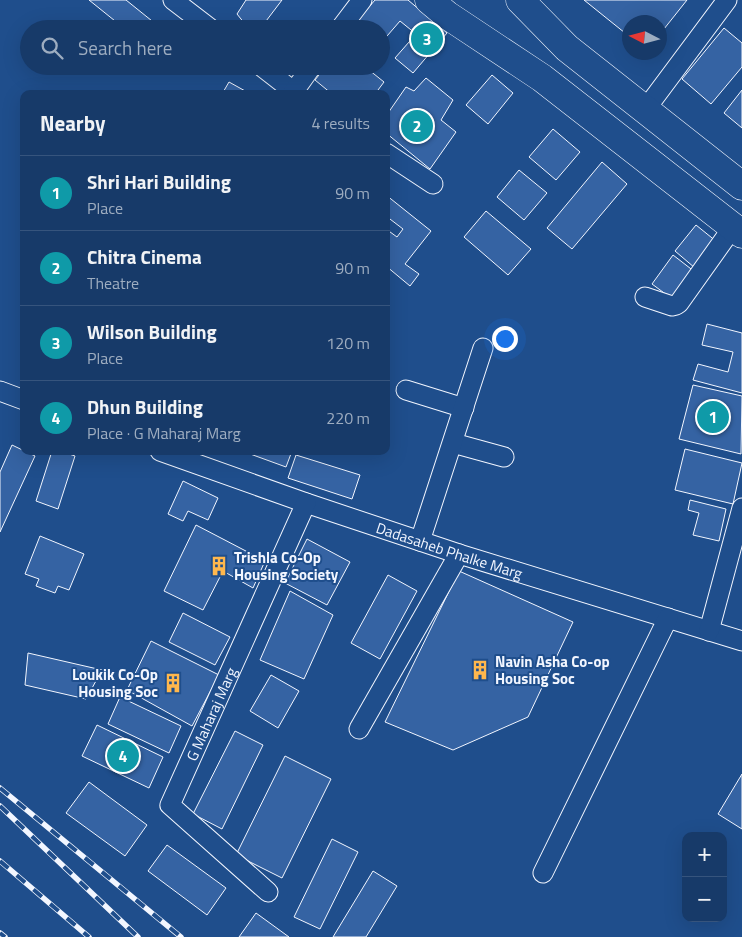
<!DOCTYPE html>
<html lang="en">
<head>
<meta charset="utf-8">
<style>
  :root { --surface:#173a69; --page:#20416f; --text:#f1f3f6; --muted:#9eadc0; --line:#36547d; --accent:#ffb74d }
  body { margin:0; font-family:"Titillium Web",sans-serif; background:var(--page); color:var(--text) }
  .controls { position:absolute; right:15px; bottom:15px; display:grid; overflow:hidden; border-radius:10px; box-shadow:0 5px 20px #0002 }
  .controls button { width:45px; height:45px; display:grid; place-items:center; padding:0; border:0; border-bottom:1px solid var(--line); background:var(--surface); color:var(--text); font:25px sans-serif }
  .compass { position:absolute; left:622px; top:15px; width:45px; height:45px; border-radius:50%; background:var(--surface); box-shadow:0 5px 20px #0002; rotate:276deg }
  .you { position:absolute; left:504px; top:338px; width:18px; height:18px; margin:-12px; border:4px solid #fff; border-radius:50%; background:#1a73e8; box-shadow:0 0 0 8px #1a73e833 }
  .badge { display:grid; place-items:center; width:32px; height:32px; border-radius:50%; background:var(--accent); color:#fff; font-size:16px; font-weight:700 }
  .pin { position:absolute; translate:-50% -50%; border:2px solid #fff; box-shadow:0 1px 5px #0006 }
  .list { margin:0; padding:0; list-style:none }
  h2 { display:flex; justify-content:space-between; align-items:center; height:65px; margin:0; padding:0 20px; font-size:21px }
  h2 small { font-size:16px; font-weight:400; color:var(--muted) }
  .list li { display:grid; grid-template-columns:32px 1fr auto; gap:15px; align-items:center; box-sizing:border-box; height:75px; padding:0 20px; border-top:1px solid var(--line) }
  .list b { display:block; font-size:19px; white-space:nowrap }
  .list p { margin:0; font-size:16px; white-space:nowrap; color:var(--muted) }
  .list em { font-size:16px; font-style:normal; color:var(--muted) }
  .icon { flex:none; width:28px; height:28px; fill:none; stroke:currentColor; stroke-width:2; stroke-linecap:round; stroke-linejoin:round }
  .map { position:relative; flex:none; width:742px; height:937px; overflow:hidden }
  .search { position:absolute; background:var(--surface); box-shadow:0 5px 20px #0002; left:20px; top:20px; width:370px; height:55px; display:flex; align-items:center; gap:12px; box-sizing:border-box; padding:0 18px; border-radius:28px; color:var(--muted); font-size:19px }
  .panel { position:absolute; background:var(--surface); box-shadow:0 5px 20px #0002; left:20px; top:90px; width:370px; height:365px; border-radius:10px }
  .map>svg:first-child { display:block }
  .building { fill:#3563a3; stroke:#f2f6ff }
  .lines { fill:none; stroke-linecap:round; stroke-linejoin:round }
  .minor-casing { stroke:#f2f6ff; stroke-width:21 }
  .highway-casing { stroke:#f2f6ff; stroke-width:29 }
  .minor { stroke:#1f4e8c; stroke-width:19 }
  .highway { stroke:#1f4e8c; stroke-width:28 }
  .rail-casing { stroke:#f2f6ff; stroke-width:5.5 }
  .rail { stroke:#1f4e8c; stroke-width:4; stroke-dasharray:11; stroke-linecap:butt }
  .labels { text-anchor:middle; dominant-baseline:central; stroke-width:4; stroke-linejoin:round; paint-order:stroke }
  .street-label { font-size:15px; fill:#f2f6ff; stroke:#1f4e8c }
  .poi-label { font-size:15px; font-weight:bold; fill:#f2f6ff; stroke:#1f4e8c; text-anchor:start }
</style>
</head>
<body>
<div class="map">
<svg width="742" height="937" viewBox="0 0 742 937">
  <rect width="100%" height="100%" fill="#1f4e8c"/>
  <g class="building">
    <path d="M89 0H126L162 29H125Z"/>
    <path d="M246 0H282L260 29H249L237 14Z"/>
    <path d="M375 0H408L447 33 413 73 395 58 416 34 400 21 381 43V29H350Z"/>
    <path d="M584 0H687L660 34V22H630V37Z"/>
    <path d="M724 28 742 43V67L711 104 682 79Z"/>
    <path d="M326 66H364L384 82 375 94H332L315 80Z"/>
    <path d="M492 75 513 93 488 124 466 105Z"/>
    <path d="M426 78 453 100 441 120 456 132 430 169 386 133V116L406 87 414 91Z"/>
    <path d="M229 82 247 92 246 94H222Z"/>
    <path d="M742 90V128L724 113Z"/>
    <path d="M553 129 580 152 556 180 529 157Z"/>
    <path d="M602 162 627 184 572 249 547 228Z"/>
    <path d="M519 170 547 193 524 220 497 197Z"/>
    <path d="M386 195 431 231 405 264 419 274 410 286 386 266V229L397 237 403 229 386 216Z"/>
    <path d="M486 211 531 249 508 275 464 237Z"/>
    <path d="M696 225 717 242 695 268 675 251Z"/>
    <path d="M673 255 695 272 675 301 652 284Z"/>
    <path d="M707 324 742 333V393L693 380 698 364 728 372 733 352 702 345Z"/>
    <path d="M693 385 742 396 741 454 679 439Z"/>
    <path d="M12 445 35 456 0 532V472Z"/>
    <path d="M685 449 742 463 733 504 675 490Z"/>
    <path d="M52 451H60L75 456 58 509 36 501Z"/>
    <path d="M242 451H292L286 467Z"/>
    <path d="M296 455 360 475 352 499 288 478Z"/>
    <path d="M183 481 218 498 208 520 188 511 183 521 168 514Z"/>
    <path d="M690 500 726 509 719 541 693 535 699 513 688 510Z"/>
    <path d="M196 525 265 561 253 588 223 571 203 610 164 591Z"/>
    <path d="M40 536 84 554 69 590 58 586 55 593 36 586 39 579 25 574Z"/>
    <path d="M307 539 350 562 327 605 285 583Z"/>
    <path d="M459 571 573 622 528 717 453 750 385 722Z"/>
    <path d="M388 575 417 591 380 659 351 643Z"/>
    <path d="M290 591 333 615 304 679 260 660Z"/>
    <path d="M183 613 230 637 215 665 169 642Z"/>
    <path d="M151 641 219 675 192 726 127 690Z"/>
    <path d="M28 653 102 670 86 699 25 685Z"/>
    <path d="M271 675 299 691 278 728 250 711Z"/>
    <path d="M120 697 181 726 169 753 108 724Z"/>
    <path d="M97 725 163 757 149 788 82 756Z"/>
    <path d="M235 731 263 745 222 829 193 814Z"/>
    <path d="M285 756 331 779 282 878 236 855Z"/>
    <path d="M742 774V829L718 814Z"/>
    <path d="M89 782 147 825 125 856 66 813Z"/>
    <path d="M332 839 358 852 320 929 294 917Z"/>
    <path d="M167 845 226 888 207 915 148 871Z"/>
    <path d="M373 871 397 886 366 937H333Z"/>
    <path d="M256 913 289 937H239Z"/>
  </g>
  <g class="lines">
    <defs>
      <g id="minor">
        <path d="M173 0 211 29"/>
        <path d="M340 29 362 0"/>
        <path d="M261 66 297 94"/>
        <path d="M292 94 312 66"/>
        <path d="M645 110 727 0"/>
        <path d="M386 153 433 184"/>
        <path d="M645 297 672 306 676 305 679 303 733 227"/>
        <path d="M406 390 464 408"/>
        <path d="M0 391 24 400"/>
        <path d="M453 443 504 457"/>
        <path id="s1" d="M160 451 306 503 459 554 742 641"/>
        <path d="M420 541 483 348"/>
        <path d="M709 631 742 508"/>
        <path d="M359 729 459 554"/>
        <path d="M543 873 668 618"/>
        <path id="s2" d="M268 892 170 805 306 503"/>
      </g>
      <g id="highway">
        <path d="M429 0 447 15 542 78 742 234"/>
        <path d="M520 0 567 48 742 186"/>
      </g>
    </defs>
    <use href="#minor" class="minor-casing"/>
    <use href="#highway" class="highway-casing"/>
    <use href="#minor" class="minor"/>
    <use href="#highway" class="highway"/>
    <defs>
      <g id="rail">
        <path d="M0 788 181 937"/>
        <path d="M0 806 138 937"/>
        <path d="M0 861 89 937"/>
        <path d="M0 933 5 937"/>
      </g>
    </defs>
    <use href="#rail" class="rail-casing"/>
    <use href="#rail" class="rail"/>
  </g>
  <defs>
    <symbol id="building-bare" viewBox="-9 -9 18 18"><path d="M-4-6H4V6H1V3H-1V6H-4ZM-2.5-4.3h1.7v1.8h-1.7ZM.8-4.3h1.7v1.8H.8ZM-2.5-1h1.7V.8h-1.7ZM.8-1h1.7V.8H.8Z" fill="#ffb74d" stroke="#1f4e8c" stroke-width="2.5" paint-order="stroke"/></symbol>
  </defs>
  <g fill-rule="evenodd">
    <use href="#building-bare" x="205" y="552" width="28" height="28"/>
    <use href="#building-bare" x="466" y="656" width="28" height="28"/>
    <use href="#building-bare" x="159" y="669" width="28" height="28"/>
  </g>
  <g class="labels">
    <g class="street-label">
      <text stroke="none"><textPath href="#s1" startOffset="306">Dadasaheb Phalke Marg</textPath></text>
      <text stroke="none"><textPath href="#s2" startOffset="231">G Maharaj Marg</textPath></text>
    </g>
    <g class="poi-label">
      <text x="234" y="557">Trishla Co-Op<tspan x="234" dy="17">Housing Society</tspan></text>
      <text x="495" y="661">Navin Asha Co-op<tspan x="495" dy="17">Housing Soc</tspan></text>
      <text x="158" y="674" text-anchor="end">Loukik Co-Op<tspan x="158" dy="17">Housing Soc</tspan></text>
    </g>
  </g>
</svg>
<div class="controls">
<button>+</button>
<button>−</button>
</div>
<svg class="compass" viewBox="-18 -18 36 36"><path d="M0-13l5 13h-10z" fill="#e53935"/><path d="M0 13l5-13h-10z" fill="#9eadc0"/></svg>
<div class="you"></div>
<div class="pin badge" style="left:713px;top:417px;background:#0f9aa8">1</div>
<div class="pin badge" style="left:417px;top:126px;background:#0f9aa8">2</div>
<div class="pin badge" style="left:427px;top:39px;background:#0f9aa8">3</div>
<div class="pin badge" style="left:123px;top:756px;background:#0f9aa8">4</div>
<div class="search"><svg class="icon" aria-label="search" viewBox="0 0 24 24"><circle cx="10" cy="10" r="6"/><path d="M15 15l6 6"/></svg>Search here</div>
<section class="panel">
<h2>Nearby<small>4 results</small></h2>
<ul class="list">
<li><span class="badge" style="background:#0f9aa8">1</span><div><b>Shri Hari Building</b><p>Place</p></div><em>90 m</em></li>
<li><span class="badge" style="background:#0f9aa8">2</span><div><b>Chitra Cinema</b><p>Theatre</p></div><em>90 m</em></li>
<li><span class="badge" style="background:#0f9aa8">3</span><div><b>Wilson Building</b><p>Place</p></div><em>120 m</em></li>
<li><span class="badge" style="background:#0f9aa8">4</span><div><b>Dhun Building</b><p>Place · G Maharaj Marg</p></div><em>220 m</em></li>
</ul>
</section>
</div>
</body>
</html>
